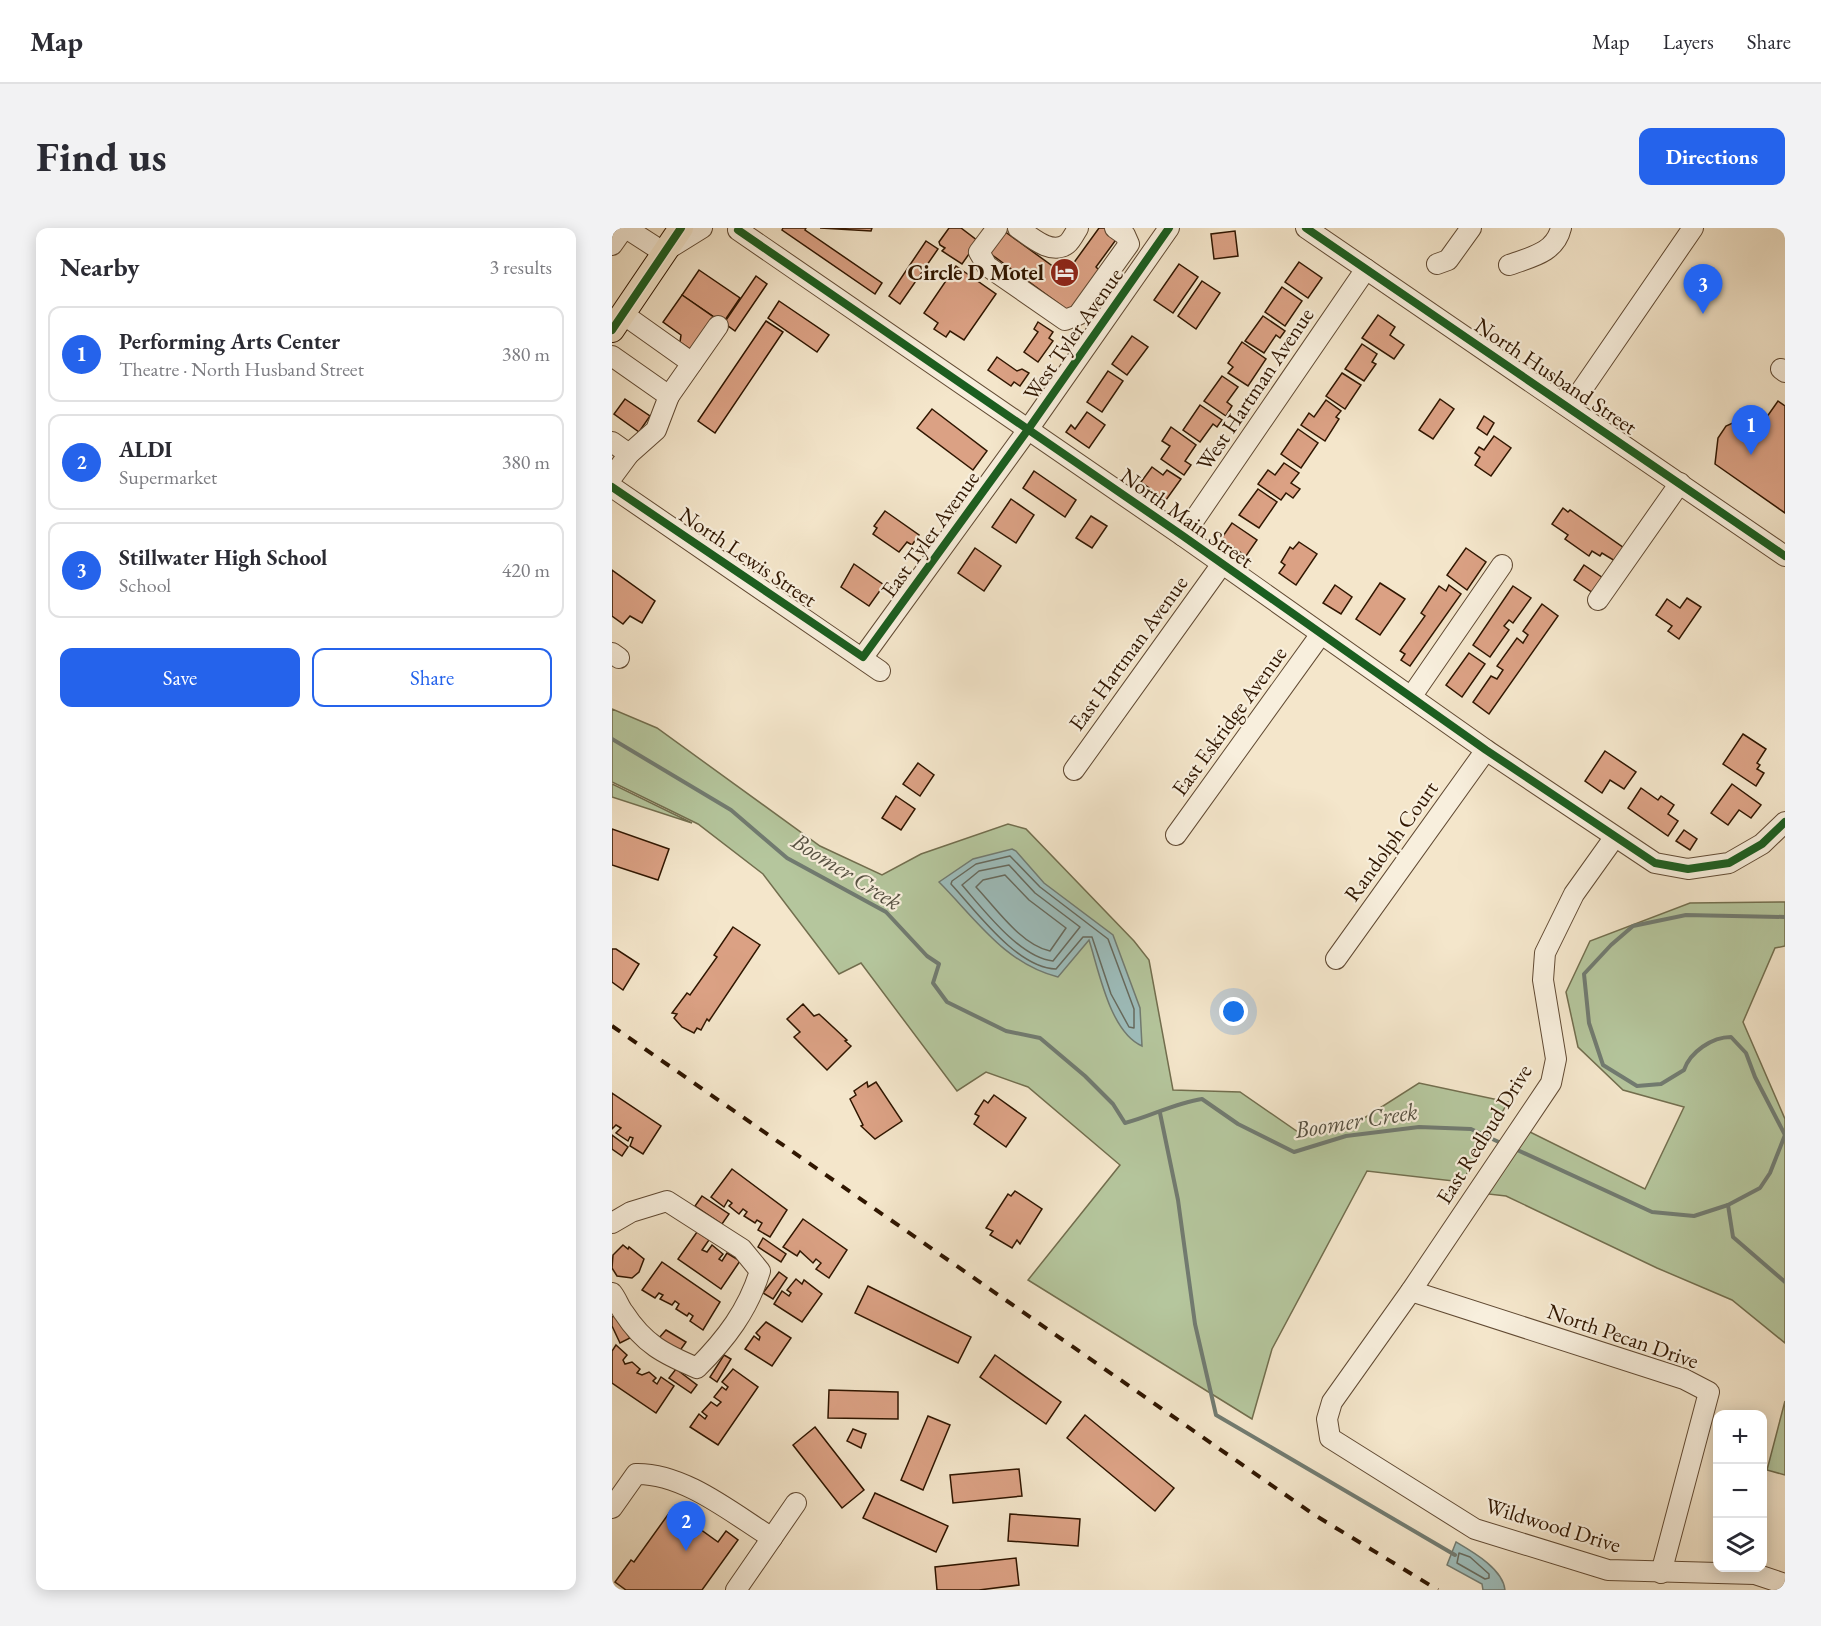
<!DOCTYPE html>
<html lang="en">
<head>
<meta charset="utf-8">
<style>
  :root { --surface:#fff; --page:#f2f2f3; --text:#2b2b33; --muted:#7c7c81; --line:#e1e1e2; --accent:#2563eb }
  body { margin:0; font-family:"EB Garamond",serif; background:var(--page); color:var(--text) }
  .controls { position:absolute; right:18px; bottom:18px; display:grid; overflow:hidden; border-radius:12px; box-shadow:0 3px 15px #0003 }
  .controls button { width:54px; height:54px; display:grid; place-items:center; padding:0; border:0; border-bottom:2px solid var(--line); background:var(--surface); color:var(--text); font:30px sans-serif }
  .you { position:absolute; left:622px; top:784px; width:21px; height:21px; margin:-15px; border:4px solid #fff; border-radius:50%; background:#1a73e8; box-shadow:0 0 0 9px #1a73e833 }
  .badge { display:grid; place-items:center; width:39px; height:39px; border-radius:50%; background:var(--accent); color:#fff; font-size:20px; font-weight:700 }
  .pin { position:absolute; translate:-50% -50px; filter:drop-shadow(0 2px 3px #0008) }
  .pin::after { content:''; position:absolute; top:32px; width:21px; height:18px; background:inherit; clip-path:polygon(0 0,100% 0,50% 100%) }
  .list { margin:0; padding:0; list-style:none }
  h2 { display:flex; justify-content:space-between; align-items:center; height:78px; margin:0; padding:0 24px; font-size:26px }
  h2 small { font-size:20px; font-weight:400; color:var(--muted) }
  .list li { display:grid; grid-template-columns:39px 1fr auto; gap:18px; align-items:center; box-sizing:border-box; height:96px; margin:0 12px 12px; padding:0 12px; border:2px solid var(--line); border-radius:12px }
  .list b { display:block; font-size:22px; white-space:nowrap }
  .list p { margin:0; font-size:20px; white-space:nowrap; color:var(--muted) }
  .list em { font-size:20px; font-style:normal; color:var(--muted) }
  .actions { display:flex; gap:12px; padding:18px 24px }
  .actions a { flex:1; padding:14px 0; border:2px solid var(--accent); border-radius:12px; text-align:center; font-size:21px; color:var(--accent) }
  .actions .main { background:var(--accent); color:#fff }
  .icon { flex:none; width:33px; height:33px; fill:none; stroke:currentColor; stroke-width:2; stroke-linecap:round; stroke-linejoin:round }
  .map { position:relative; flex:none; width:1173px; height:1362px; overflow:hidden; border-radius:12px }
  header { display:flex; align-items:center; gap:36px; box-sizing:border-box; height:84px; padding:0 30px; background:var(--surface); border-bottom:2px solid var(--line) }
  header strong { font-size:28px }
  nav { display:flex; gap:33px; margin-inline-start:auto; font-size:21px }
  .intro { display:flex; align-items:center; justify-content:space-between; box-sizing:border-box; height:144px; padding:0 36px }
  h1 { margin:0; font-size:42px }
  .button { padding:15px 27px; border-radius:12px; background:var(--accent); color:#fff; font-size:21px; font-weight:700 }
  main { display:flex; gap:36px; padding:0 36px }
  aside { flex:1; background:var(--surface); border-radius:12px; box-shadow:0 3px 15px #0003 }
  .map>svg:first-child { display:block }
  .green { fill:#b5c69d; stroke:#726e4e; stroke-width:1.5 }
  .water { fill:#9dbebd; stroke:#717b71; stroke-width:1.5 }
  .lines { fill:none; stroke-linecap:round; stroke-linejoin:round }
  .shore { stroke:#666a5e; stroke-width:1.5 }
  .stream { stroke:#717b71; stroke-width:4 }
  .building { fill:#dba184; stroke:#301600; stroke-width:1.5 }
  .minor-casing { stroke:#614a33; stroke-width:22 }
  .major-casing { stroke:#301600; stroke-width:26 }
  .minor { stroke:#f8efdd; stroke-width:20 }
  .major { stroke:#f4e6cb; stroke-width:24 }
  .rail { stroke:#301600; stroke-width:4; stroke-dasharray:10 10; stroke-linecap:butt }
  .cycleway-casing { stroke:#f8efdd; stroke-width:11 }
  .cycleway { stroke:#1b5e20; stroke-width:8 }
  .labels { text-anchor:middle; dominant-baseline:central; stroke-width:4.5; stroke-linejoin:round; paint-order:stroke }
  .poi-label { font-size:22px; font-weight:bold; fill:#301600; stroke:#f8efdd; text-anchor:end }
  .street-label { font-size:22px; fill:#301600; stroke:#f8efdd }
  .water-label { font-size:24px; font-style:italic; fill:#565142; stroke:#f8efdd }
</style>
</head>
<body>
<header>
<strong>Map</strong>
<nav><a>Map</a><a>Layers</a><a>Share</a></nav>
</header>
<div class="intro"><h1>Find us</h1><a class="button">Directions</a></div>
<main>
<aside>
<h2>Nearby<small>3 results</small></h2>
<ul class="list">
<li><span class="badge">1</span><div><b>Performing Arts Center</b><p>Theatre · North Husband Street</p></div><em>380 m</em></li>
<li><span class="badge">2</span><div><b>ALDI</b><p>Supermarket</p></div><em>380 m</em></li>
<li><span class="badge">3</span><div><b>Stillwater High School</b><p>School</p></div><em>420 m</em></li>
</ul>
<div class="actions"><a class="main">Save</a><a>Share</a></div>
</aside>
<div class="map">
<svg width="1173" height="1362" viewBox="0 0 1173 1362">
  <rect width="100%" height="100%" fill="#f4e6cb"/>
  <filter id="stains"><feTurbulence type="fractalNoise" baseFrequency=".00333" numOctaves="4"/><feColorMatrix values="0 0 0 0 .2 0 0 0 0 .09 0 0 0 0 .02 0 0 0 .5 -.17"/></filter>
  <radialGradient id="worn" r=".72"><stop offset=".6" stop-color="#630" stop-opacity="0"/><stop offset="1" stop-color="#630" stop-opacity=".3"/></radialGradient>
  <g class="green">
    <path d="M0 481 45 500 208 618 270 647 309 626 396 596 414 601 522 713 537 732 561 862 628 864 686 904 746 894 807 855 896 874 850 954 755 943 660 1121 640 1191 416 1052 508 937 416 859 374 844 345 863 249 735 227 746 151 646 86 596 0 554Z"/>
    <path d="M0 556 80 595 0 569Z"/>
    <path d="M1173 674V718L1163 720 1131 794 1173 891V1115L1120 1072 1045 1040 894 968 876 966 916 903 1033 961 1072 879 1011 862 966 819 954 764 978 713 1078 675Z"/>
    <path d="M1173 1173V1247L1155 1242Z"/>
  </g>
  <g class="water">
    <path d="M400 621 404 623 432 655 501 707 528 780 530 818C498 804 487 743 477 712L446 749C393 736 363 690 327 654L361 631Z"/>
    <path d="M844 1314C861 1324 891 1341 893 1362H871L870 1356 835 1337Z"/>
  </g>
  <g class="lines">
    <g class="shore">
      <path d="M398 628 428 659 496 711 522 781V800L517 799 499 766 480 709H471L444 741C405 740 364 683 339 656L340 653 364 636Z"/>
      <path d="M397 637 423 665 468 699 441 733C408 730 371 681 350 657L367 643Z"/>
      <path d="M393 647 417 672 454 700 438 723C409 717 383 679 364 659L371 652Z"/>
      <path d="M847 1325 858 1329 877 1346V1350L873 1351 845 1335Z"/>
    </g>
    <g class="stream">
      <path d="M0 511 119 582 175 630 274 684 315 728 327 736 321 755 335 774 394 803 428 810 473 848 501 876 513 895C540 888 563 875 590 871L626 896 682 924 734 908 807 899 859 901 891 916"/>
      <path d="M1173 689 1074 687 1021 698 999 717 972 746 977 795 991 837 1025 858 1049 856 1072 842C1078 824 1100 809 1119 809L1134 825 1143 849 1173 907"/>
      <path d="M548 885 566 972 583 1096 604 1187 843 1327"/>
      <path d="M901 920 1040 984 1082 988 1116 977 1148 960 1158 945 1173 907"/>
      <path d="M1116 977 1121 1009 1173 1054"/>
    </g>
  </g>
  <g class="building">
    <path d="M171 0H194L193 2 270 55 263 66 170 2Z"/>
    <path d="M208 0H260L259 3Z"/>
    <path d="M337 0H349L366 13 350 36 330 23 333 20 328 17 327 14Z"/>
    <path d="M487 0H493L506 9 484 39 487 42 457 83 376 24 392 3 453 47Z"/>
    <path d="M623 3 626 28 602 31 599 6Z"/>
    <path d="M314 13 326 21 288 76 277 68Z"/>
    <path d="M687 34 710 50 696 70 673 54Z"/>
    <path d="M567 36 586 49 561 85 542 72Z"/>
    <path d="M344 38 384 66 352 112 338 103 334 109 322 101 326 95 312 85Z"/>
    <path d="M87 42 128 70 111 95 70 67Z"/>
    <path d="M144 48 155 56 123 103 112 95Z"/>
    <path d="M590 53 608 65 584 101 566 88Z"/>
    <path d="M670 59 690 73 673 98 653 84Z"/>
    <path d="M70 67 103 90 81 123 68 114 69 107 51 94Z"/>
    <path d="M167 73 217 107 205 124 156 90Z"/>
    <path d="M766 87 783 99 778 107 792 117 782 131 750 110Z"/>
    <path d="M651 88 673 103 668 110 664 107 652 125 633 113Z"/>
    <path d="M154 93 171 104 103 205 86 193Z"/>
    <path d="M426 94 441 104 437 110 441 113 426 134 412 124 426 104 422 101Z"/>
    <path d="M520 108 536 119 515 147 500 136Z"/>
    <path d="M630 114 654 131 636 158 616 145 621 139 616 135Z"/>
    <path d="M750 116 765 126 760 134 764 136 752 153 733 141Z"/>
    <path d="M385 129 405 143 410 141 417 145 408 158 402 154 399 158 376 142Z"/>
    <path d="M496 143 511 153 490 184 475 174Z"/>
    <path d="M730 145 749 157 733 181 714 168Z"/>
    <path d="M610 148 626 159 615 174 620 178 614 188 592 173Z"/>
    <path d="M13 171 38 188 27 204 2 186Z"/>
    <path d="M828 171 842 181 821 211 807 202Z"/>
    <path d="M714 172 729 183 724 189 727 191 713 213 689 197 697 185 702 189Z"/>
    <path d="M1166 173 1173 178V285L1103 236 1106 210 1114 198 1136 188 1152 193Z"/>
    <path d="M588 177 610 192 605 199 601 196 588 214 571 202Z"/>
    <path d="M320 181 375 223 361 242 305 200Z"/>
    <path d="M475 184 493 197 477 220 454 204 459 197 463 201Z"/>
    <path d="M872 188 882 195 875 207 865 200Z"/>
    <path d="M559 199 584 217 573 233 579 237 572 247 549 231 558 218 550 213Z"/>
    <path d="M686 201 706 215 689 240 669 226Z"/>
    <path d="M882 208 899 220 879 248 863 237 868 229 863 225 867 219 872 222Z"/>
    <path d="M672 235 687 245 679 255 688 261 681 270 674 265 669 272 646 256 656 242 663 247Z"/>
    <path d="M540 239 551 247 555 242 569 251 554 272 529 254Z"/>
    <path d="M422 243 464 272 453 289 411 260Z"/>
    <path d="M646 261 665 274 647 300 627 287Z"/>
    <path d="M399 271 422 287 404 315 380 299Z"/>
    <path d="M951 280 956 284 958 282 1012 320 1003 333 990 325 988 328 980 323 977 328 953 311 956 307 940 296Z"/>
    <path d="M273 283 307 307 300 317 295 314 287 324 261 306 265 300 262 298Z"/>
    <path d="M479 288 495 298 480 320 464 310Z"/>
    <path d="M620 295 645 312 634 328 609 311Z"/>
    <path d="M687 314 705 326 684 357 667 345 673 337 669 334 678 319 681 321Z"/>
    <path d="M363 320 389 338 372 363 346 345Z"/>
    <path d="M854 320 874 334 855 362 835 347Z"/>
    <path d="M242 336 272 357 257 378 229 359Z"/>
    <path d="M972 337 994 352 984 367 962 352Z"/>
    <path d="M0 342 43 373 30 395 18 388 11 396 0 388Z"/>
    <path d="M768 355 793 371 768 407 744 391Z"/>
    <path d="M723 357 740 369 729 386 711 375Z"/>
    <path d="M837 357 849 366 798 438 789 432 793 426 788 423 813 388 809 385 827 358 834 363Z"/>
    <path d="M901 358 919 370 901 395 897 392 892 398 897 402 878 429 861 417Z"/>
    <path d="M1075 370 1089 379 1067 411 1056 403 1060 398 1044 387 1055 371 1068 380Z"/>
    <path d="M930 376 946 388 877 486 861 474 879 448 885 451 891 442 885 438 905 410 911 415 916 407 911 403Z"/>
    <path d="M857 425 873 436 850 469 834 457Z"/>
    <path d="M1131 506 1154 521 1145 535 1148 537 1145 541 1152 545 1144 558 1111 536Z"/>
    <path d="M993 523 1024 544 1012 561 998 552 990 565 973 553Z"/>
    <path d="M306 535 322 547 308 568 291 556Z"/>
    <path d="M1120 556 1149 577 1139 590 1127 582 1116 597 1099 585Z"/>
    <path d="M1029 560 1046 572 1049 568 1062 577 1056 586 1066 593 1056 608 1016 580Z"/>
    <path d="M284 568 303 581 289 602 270 590Z"/>
    <path d="M0 601 57 621 46 652 0 637Z"/>
    <path d="M1072 602 1085 611 1078 622 1064 613Z"/>
    <path d="M121 699 148 717 97 793 95 791 89 802 85 800 82 805 70 799 62 790 65 786 60 785 75 765 78 767 105 729 102 727Z"/>
    <path d="M0 721H4L27 736 11 762 0 754Z"/>
    <path d="M191 776 202 788 207 786 235 812 233 813 239 818 215 842 182 809 188 804 175 791Z"/>
    <path d="M255 854 256 859 264 854 290 893 263 911 249 898 251 897 238 871 244 867 242 863Z"/>
    <path d="M0 865 49 898 31 926 18 918 21 910 18 909 16 913 4 905 9 900 4 897 0 901Z"/>
    <path d="M382 867 414 890 394 919 362 896 367 888 363 886 372 872 376 875Z"/>
    <path d="M0 907 16 919 10 928 0 921Z"/>
    <path d="M120 941 175 982 158 1009 146 1002 150 995 145 992 143 995 132 988 135 984 131 981 127 986 117 978 120 975 116 972 112 979 99 969Z"/>
    <path d="M403 963 430 981 408 1016 405 1012 400 1020 378 1007 381 1003 374 1000 396 966 399 968Z"/>
    <path d="M90 968 117 986 110 996 83 978Z"/>
    <path d="M191 991 235 1022 217 1050 204 1041 209 1035 204 1031 201 1035 188 1023 185 1028 171 1019Z"/>
    <path d="M85 1004 97 1012 90 1022 95 1024 100 1017 111 1026 107 1031 110 1033 115 1025 128 1033 109 1061 66 1031Z"/>
    <path d="M151 1010 174 1026 169 1034 146 1019Z"/>
    <path d="M11 1017 16 1021 17 1019 32 1031 27 1044 20 1050 5 1048 0 1040 1 1027Z"/>
    <path d="M50 1034 108 1074 91 1102 78 1093 81 1088 77 1085 75 1088 64 1081 67 1076 63 1073 60 1077 48 1071 51 1067 47 1065 43 1070 30 1062Z"/>
    <path d="M167 1044 175 1050 161 1071 151 1065Z"/>
    <path d="M184 1051 190 1056 192 1052 210 1066 190 1094 162 1076 170 1063 177 1068 179 1065 175 1062Z"/>
    <path d="M256 1058 359 1109 346 1135 243 1085Z"/>
    <path d="M4 1087 18 1110 8 1115 0 1098V1089Z"/>
    <path d="M154 1094 179 1110 160 1138 133 1121 142 1108 147 1112 148 1109 144 1105Z"/>
    <path d="M54 1102 74 1114 67 1124 46 1111Z"/>
    <path d="M4 1117 15 1127 11 1132 13 1136 20 1134 28 1141 25 1145 30 1147 37 1144 44 1150 41 1153 45 1156 49 1149 62 1158 44 1185 0 1155V1123Z"/>
    <path d="M112 1127 119 1131 105 1154 98 1149Z"/>
    <path d="M383 1127 449 1174 434 1196 368 1149Z"/>
    <path d="M64 1141 85 1157 79 1165 57 1150Z"/>
    <path d="M121 1141 146 1159 106 1217 78 1199 87 1186 93 1191 95 1188 90 1184 99 1174 105 1178 109 1174 102 1169 110 1159 114 1162 116 1159 110 1154Z"/>
    <path d="M217 1162 286 1164V1191L216 1190Z"/>
    <path d="M473 1187 562 1260 543 1283 455 1210Z"/>
    <path d="M316 1188 338 1197 311 1262 289 1252Z"/>
    <path d="M203 1199 252 1262 230 1280 181 1217Z"/>
    <path d="M241 1201 254 1206 249 1220 235 1213Z"/>
    <path d="M407 1241 410 1268 341 1275 338 1247Z"/>
    <path d="M263 1265 336 1298 324 1324 251 1290Z"/>
    <path d="M60 1281 106 1314 114 1303 126 1312 90 1362H14L3 1354 19 1332 22 1334Z"/>
    <path d="M398 1286 468 1291 466 1318 396 1313Z"/>
    <path d="M404 1330 407 1357 367 1362H325L323 1339Z"/>
  </g>
  <g class="lines">
    <defs>
      <g id="minor">
        <path d="M14 0 51 24"/>
        <path d="M385 0 367 24 375 38 453 92 466 87 517 16 513 7 503 0"/>
        <path d="M406 0C418 8 439 28 455 16 459 13 463 5 466 0"/>
        <path d="M694 0 1173 328"/>
        <path d="M126 2 571 308 874 522 1043 635 1076 641 1117 635 1150 616 1173 594"/>
        <path d="M0 17 12 0"/>
        <path d="M61 18 90 0"/>
        <path d="M825 36 836 32 859 0"/>
        <path d="M897 37C919 29 943 25 949 0"/>
        <path d="M11 86 80 135"/>
        <path d="M0 128 57 168 44 202 17 226 0 249"/>
        <path d="M1169 141 1173 144"/>
        <path d="M57 168 106 98"/>
        <path d="M958 179 1081 0"/>
        <path d="M0 214 17 226"/>
        <path d="M0 259 268 443"/>
        <path d="M571 308 754 41"/>
        <path d="M986 372 1068 255"/>
        <path d="M0 425 7 430"/>
        <path d="M251 429 415 203 557 0"/>
        <path d="M799 469 890 337"/>
        <path d="M462 542 610 336"/>
        <path d="M564 607 709 406"/>
        <path d="M1002 610 962 666 933 725 931 752 944 831 939 855 799 1063 720 1174 715 1191 718 1210 863 1301 996 1342 1143 1346 1173 1356"/>
        <path d="M724 731 874 522"/>
        <path d="M0 995 19 984 55 973 130 1021 148 1043C136 1082 114 1111 85 1140 52 1126 32 1116 12 1085 7 1079 5 1071 0 1065"/>
        <path d="M799 1063 1072 1151 1097 1164 1049 1345"/>
        <path d="M0 1280 24 1246C72 1245 120 1285 160 1310"/>
        <path d="M124 1362 184 1275"/>
      </g>
      <path id="major" d="M0 102 69 0"/>
    </defs>
    <use href="#minor" class="minor-casing"/>
    <use href="#major" class="major-casing"/>
    <use href="#minor" class="minor"/>
    <use href="#major" class="major"/>
    <path class="rail" d="M0 798 701 1286 826 1362"/>
    <defs>
      <g id="cycleway">
        <path d="M694 0 1173 328"/>
        <path d="M126 2 571 308 874 522 1043 635 1076 641 1117 635 1150 616 1173 594"/>
        <path d="M0 102 69 0"/>
        <path d="M0 259 251 429 415 203 557 0"/>
      </g>
    </defs>
    <use href="#cycleway" class="cycleway-casing"/>
    <use href="#cycleway" class="cycleway"/>
  </g>
  <defs>
    <symbol id="hotel-disc" viewBox="-11 -11 22 22"><circle r="9.5" fill="#8f2418" stroke="#f8efdd"/><path d="M-6-4.5h1.5V1H6V5H4.5V3h-9V5H-6ZM-4 0a1.8 1.8 0 1 1 3.6 0ZM.5 0V-2.5h3Q6-2.5 6 0Z" fill="#fff"/></symbol>
  </defs>
  <g fill-rule="evenodd">
    <use href="#hotel-disc" x="436" y="28" width="33" height="33"/>
  </g>
  <g class="labels">
    <g class="poi-label">
      <text x="432" y="44">Circle D Motel</text>
    </g>
    <g class="street-label">
      <text transform="translate(461 106) rotate(-55)">West Tyler Avenue</text>
      <text transform="translate(944 148) rotate(34)">North Husband Street</text>
      <text transform="translate(643 161) rotate(-56)">West Hartman Avenue</text>
      <text transform="translate(575 290) rotate(35)">North Main Street</text>
      <text transform="translate(318 306) rotate(-54)">East Tyler Avenue</text>
      <text transform="translate(136 329) rotate(34)">North Lewis Street</text>
      <text transform="translate(516 425) rotate(-54)">East Hartman Avenue</text>
      <text transform="translate(617 493) rotate(-54)">East Eskridge Avenue</text>
      <text transform="translate(779 613) rotate(-54)">Randolph Court</text>
      <text transform="translate(872 906) rotate(-58)">East Redbud Drive</text>
      <text transform="translate(1011 1108) rotate(19)">North Pecan Drive</text>
      <text transform="translate(941 1297) rotate(17)">Wildwood Drive</text>
    </g>
    <g class="water-label">
      <text transform="translate(235 643) rotate(32)">Boomer Creek</text>
      <text transform="translate(744 892) rotate(-9)">Boomer Creek</text>
    </g>
  </g>
  <rect width="100%" height="100%" filter="url(#stains)"/>
  <rect width="100%" height="100%" fill="url(#worn)"/>
</svg>
<div class="controls">
<button>+</button>
<button>−</button>
<button><svg class="icon" aria-label="layers" viewBox="0 0 24 24"><path d="M12 4l9 5-9 5-9-5zM3 14l9 5 9-5"/></svg></button>
</div>
<div class="you"></div>
<div class="pin badge" style="left:1139px;top:227px">1</div>
<div class="pin badge" style="left:74px;top:1323px">2</div>
<div class="pin badge" style="left:1091px;top:86px">3</div>
</div>
</main>
</body>
</html>
